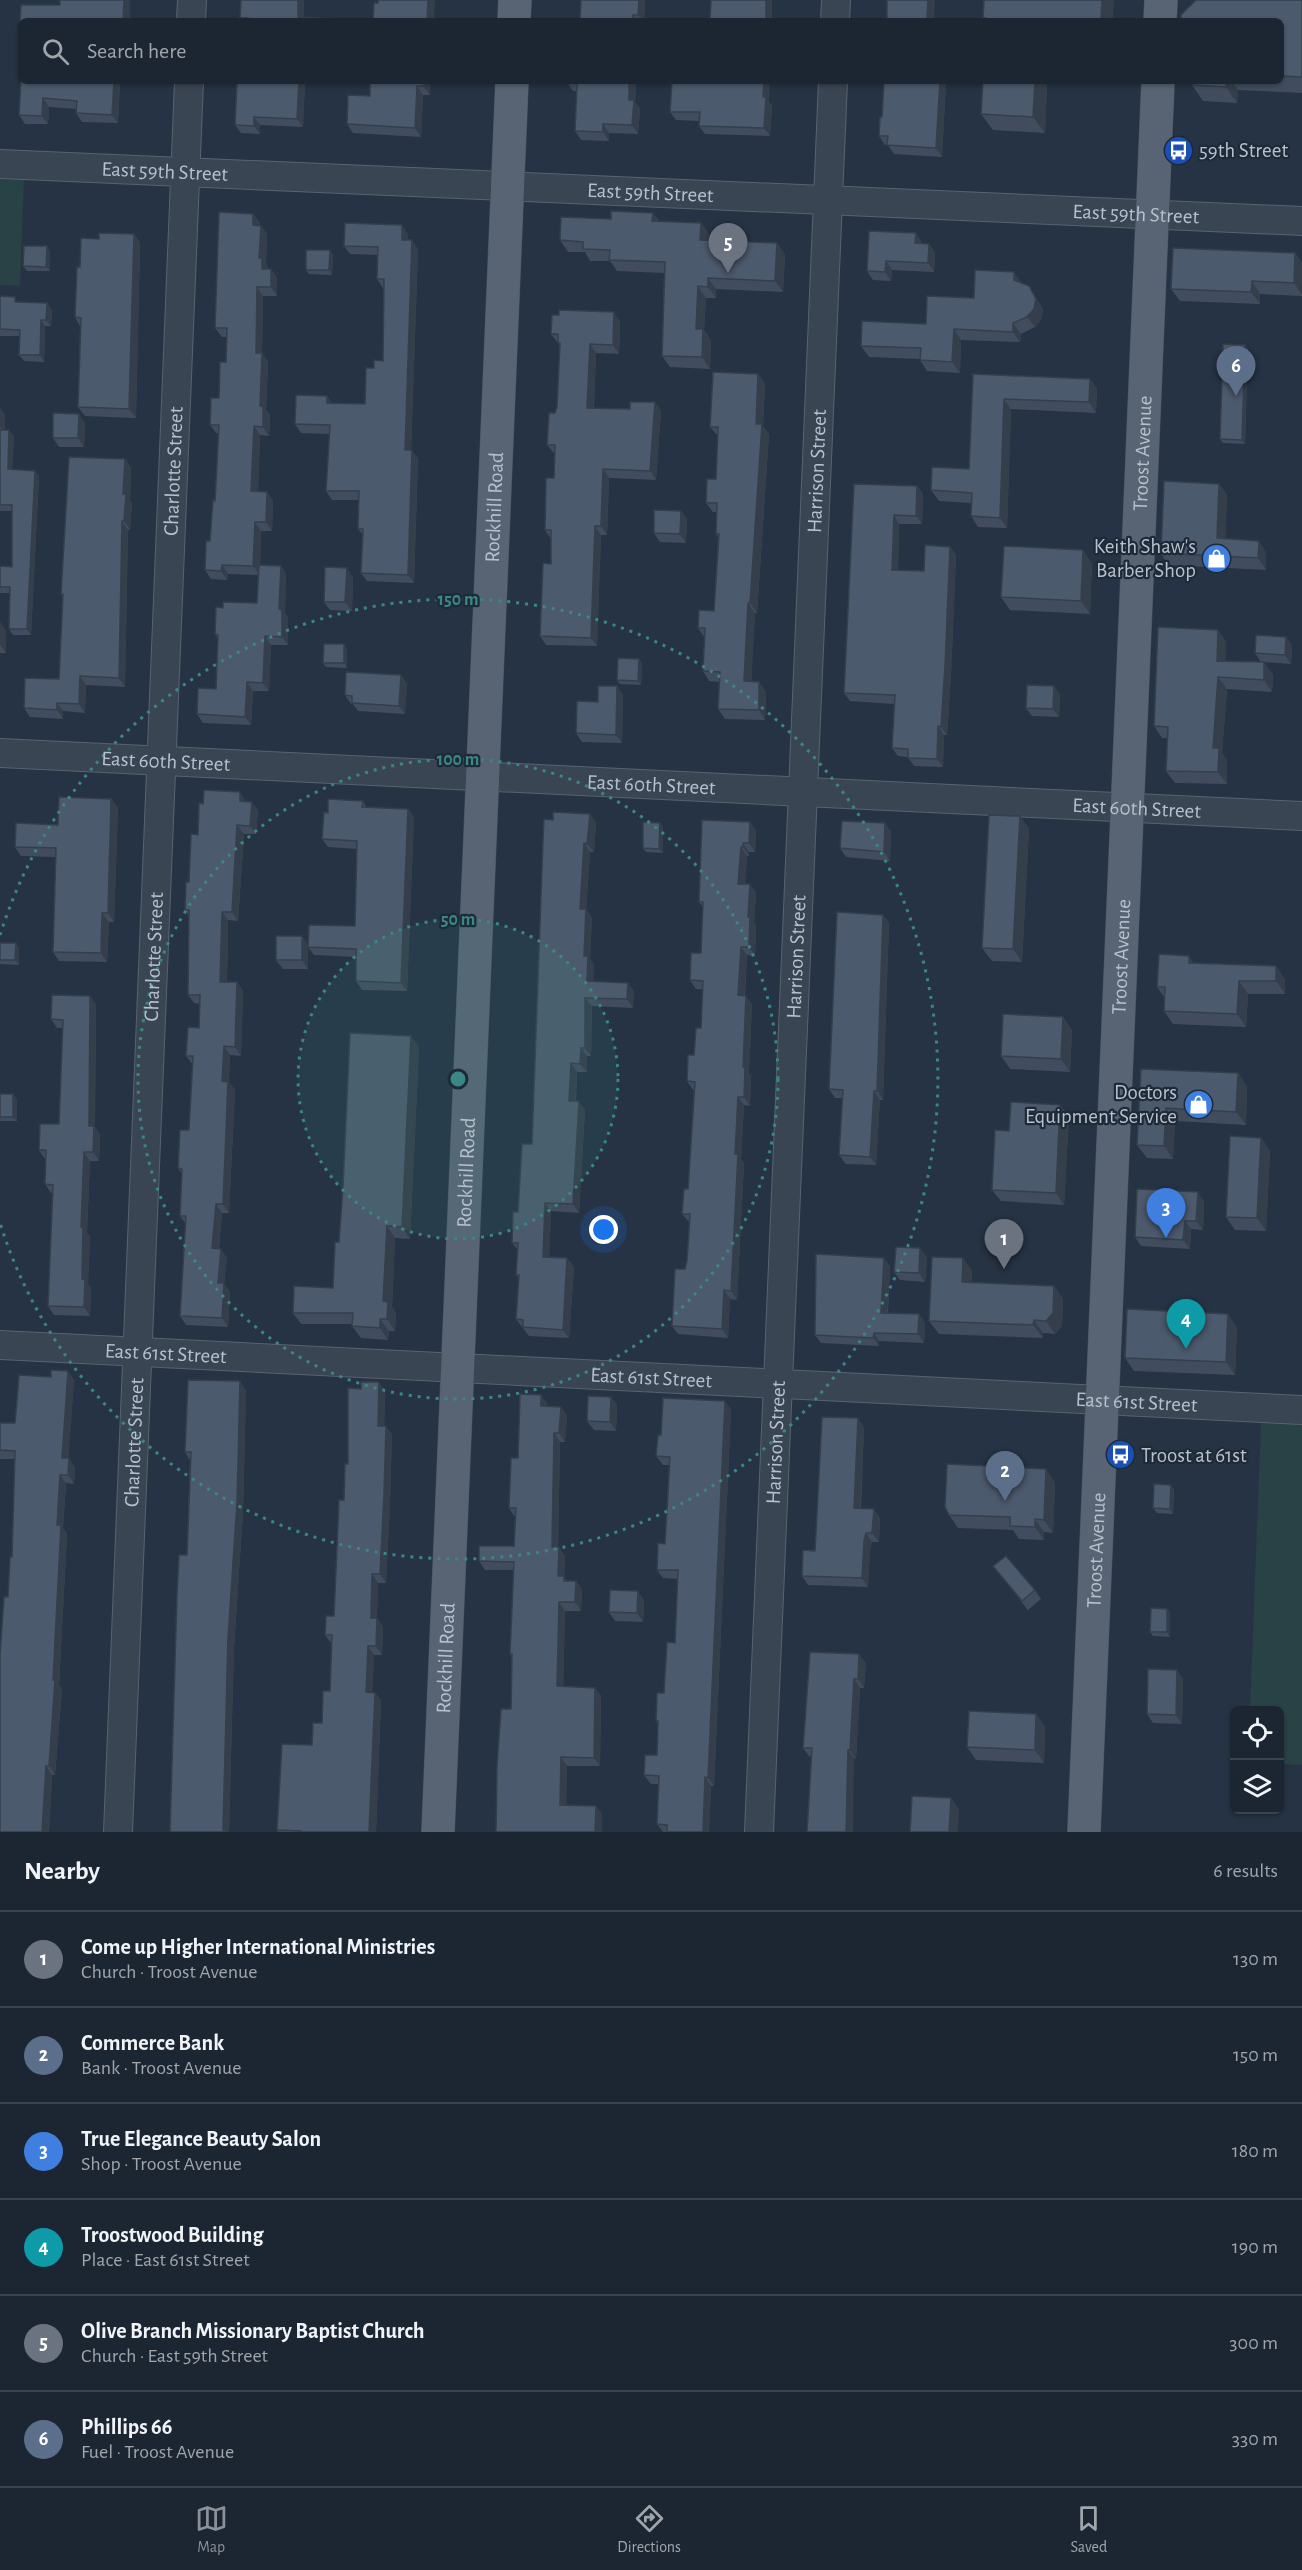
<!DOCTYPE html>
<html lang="en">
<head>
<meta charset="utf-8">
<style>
  :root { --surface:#1c2633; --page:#29323f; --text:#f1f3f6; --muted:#a0a5ac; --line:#3a434e; --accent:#8c9099 }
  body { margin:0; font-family:"Alegreya Sans",sans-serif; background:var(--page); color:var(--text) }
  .controls { position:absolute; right:18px; bottom:18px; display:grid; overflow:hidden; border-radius:9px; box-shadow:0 2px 4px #0004 }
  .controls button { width:54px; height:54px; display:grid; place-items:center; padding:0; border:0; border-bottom:2px solid var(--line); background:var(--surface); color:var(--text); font:30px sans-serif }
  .you { position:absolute; left:604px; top:1230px; width:21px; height:21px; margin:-15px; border:4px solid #fff; border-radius:50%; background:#1a73e8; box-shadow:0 0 0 9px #1a73e833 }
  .badge { display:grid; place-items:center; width:39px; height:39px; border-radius:50%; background:var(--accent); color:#fff; font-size:20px; font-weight:700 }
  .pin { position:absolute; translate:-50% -50px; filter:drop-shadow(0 2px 3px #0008) }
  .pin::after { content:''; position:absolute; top:32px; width:21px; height:18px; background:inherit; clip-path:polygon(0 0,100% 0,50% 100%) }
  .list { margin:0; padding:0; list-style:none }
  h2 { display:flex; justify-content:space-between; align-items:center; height:78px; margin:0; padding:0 24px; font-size:26px }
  h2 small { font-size:20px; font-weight:400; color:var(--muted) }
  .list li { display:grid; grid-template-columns:39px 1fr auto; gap:18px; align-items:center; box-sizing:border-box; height:96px; padding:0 24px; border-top:2px solid var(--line) }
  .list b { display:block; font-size:22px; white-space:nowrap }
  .list p { margin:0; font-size:20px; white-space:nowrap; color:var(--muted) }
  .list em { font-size:20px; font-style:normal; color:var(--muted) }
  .icon { flex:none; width:33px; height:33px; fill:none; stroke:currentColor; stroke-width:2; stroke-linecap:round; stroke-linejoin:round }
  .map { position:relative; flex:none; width:1302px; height:1832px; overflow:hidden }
  .search { position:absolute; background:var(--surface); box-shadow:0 2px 4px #0004; left:18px; right:18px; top:18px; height:66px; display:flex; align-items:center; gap:15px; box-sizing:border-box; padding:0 21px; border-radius:9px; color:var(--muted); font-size:22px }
  .sheet { height:654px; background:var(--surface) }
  nav { display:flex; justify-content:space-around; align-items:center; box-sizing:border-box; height:84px; border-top:2px solid var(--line); background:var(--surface); font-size:16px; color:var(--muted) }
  nav a { display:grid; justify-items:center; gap:3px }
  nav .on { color:var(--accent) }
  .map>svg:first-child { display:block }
  .green { fill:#284245 }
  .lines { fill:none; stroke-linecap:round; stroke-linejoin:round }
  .minor-casing { stroke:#586370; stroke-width:30 }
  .major-casing { stroke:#444e5c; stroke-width:34 }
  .minor { stroke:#3a4553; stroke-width:28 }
  .major { stroke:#586473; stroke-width:33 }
  .wall { fill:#414d5e }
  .shaded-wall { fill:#353f4c }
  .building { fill:#4c5a6d; stroke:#353f4c; stroke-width:1.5 }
  .ring { fill:none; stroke:#398886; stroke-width:3; stroke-dasharray:3 6 }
  .labels { text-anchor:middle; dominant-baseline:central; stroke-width:4.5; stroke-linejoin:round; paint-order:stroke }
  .poi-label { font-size:21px; fill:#b7c0cd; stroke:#1f2a39; text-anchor:start }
  .street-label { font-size:21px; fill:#b7c0cd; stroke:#1f2a39 }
  .centre { fill:#398886; stroke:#1f2a39; stroke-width:3 }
  .ring-label { font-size:18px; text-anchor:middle; font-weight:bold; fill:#398886; stroke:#1f2a39; stroke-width:4.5; stroke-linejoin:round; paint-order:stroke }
</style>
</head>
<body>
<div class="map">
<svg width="1302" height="1832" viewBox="0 0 1302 1832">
  <rect width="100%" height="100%" fill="#263344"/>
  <g class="green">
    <path d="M0 179 24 180 20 286 0 285Z"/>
    <path d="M1261 1421 1302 1423V1765L1280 1764V1710H1250Z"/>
  </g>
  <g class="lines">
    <defs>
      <g id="minor">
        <path d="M191 21 192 0"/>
        <path d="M835 21 836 0"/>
        <path id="s1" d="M0 164 1302 221"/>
        <path id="s2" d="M0 753 1302 816"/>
        <path id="s3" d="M0 1345 1302 1410"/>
        <path id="s4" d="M118 1832 189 81"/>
        <path id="s5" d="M759 1832 833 81"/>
      </g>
      <g id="major">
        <path d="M514 21 515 0"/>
        <path d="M1160 21 1161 0"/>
        <path id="s6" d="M438 1832 512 81"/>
        <path id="s7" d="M1084 1832 1158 81"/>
      </g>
    </defs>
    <use href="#minor" class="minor-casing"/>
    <use href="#major" class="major-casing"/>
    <use href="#minor" class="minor"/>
    <use href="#major" class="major"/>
  </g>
  <g class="wall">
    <path d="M241 0H304V17L338 21H242L240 18Z"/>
    <path d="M581 0H645L644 21H580Z"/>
    <path d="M1302 0V93L1238 90 1237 103 1203 101 1192 85V81H1281V21Z"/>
    <path d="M63 81H127V82H120L118 123 82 122 76 113V109L49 107 48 124H25L19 115 63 82Z"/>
    <path d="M237 81H305L303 127 260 125V134L241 133 235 125Z"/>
    <path d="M370 81H430V95H423L421 137 353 133 347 124 370 96Z"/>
    <path d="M636 81 635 102 640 109 638 134 609 133V141L581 140 575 131 577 91H573L567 82Z"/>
    <path d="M884 81H946L942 157 894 154 888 145H885L879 136 882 117Z"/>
    <path d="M983 81H1047L1045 133 993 130 981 114Z"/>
    <path d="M769 102 772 106 770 136 705 134 699 126V121L676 120 670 112Z"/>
    <path d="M653 213 659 221 701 223 709 234 708 241 777 243 785 255 783 292 716 289V298H706L704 330 711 341 710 369 670 367 662 356 664 273 617 271 610 261H590L585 252H568L560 240 611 219Z"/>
    <path d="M253 214 260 223 259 225 261 226 267 234 266 263 268 267V269H271L277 278V296H263L262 353 268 362 266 410 270 415 269 436 260 435 258 491 267 492 273 501 272 531H261L260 565 281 566 286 574 285 613 288 618V645H271L269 691H253L251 725 203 723 197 714 216 689 218 639 215 634 223 608 257 603 258 575 228 574 227 580 211 579 205 570 210 541 215 501 219 434 216 433 210 425 219 398 226 362 227 337H222L215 328Z"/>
    <path d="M134 234 140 243 136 418 85 416 78 407 80 326 75 317 80 267 99 239Z"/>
    <path d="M408 234V240L418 249 411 450H412L418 459 414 583 367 581 361 573 363 535 358 529 359 500H332L326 491 330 434 301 433 295 424 327 396 332 403 365 404 374 368 383 361 384 288H383L377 279 378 255 350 254 344 246Z"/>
    <path d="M922 242V244H929L935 253 934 272 892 270 891 281 873 280 867 271Z"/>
    <path d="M330 250 333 255 332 275 309 274 306 270Z"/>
    <path d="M50 251V271H27L23 266Z"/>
    <path d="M1295 253 1302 263V296L1260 294V304L1180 301 1171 289Z"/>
    <path d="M1022 283 1029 286 1036 297 1043 310 1041 320 1035 327 1021 334 1020 342 961 340 960 373 927 371 920 360V359L869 357 861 346 926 324 974 298Z"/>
    <path d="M0 296 19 302 47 303 52 310 51 326H45L44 362 24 361 19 355 20 336H0Z"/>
    <path d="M620 321 619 354 596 353 594 408 630 409 655 402 661 411 656 480 609 478 607 535H601L597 646 546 645 540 636 551 564V539L545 530 554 478V453L547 445 557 407 560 346 551 334Z"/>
    <path d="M1245 345 1248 349 1245 444 1223 443 1220 439Z"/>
    <path d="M758 374 765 384 763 426 769 434 757 613H755L751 682H759L766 692 765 720 725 719 718 709 719 682 709 681 703 671 705 638 698 628 714 611 718 537 716 534 717 512H713L706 503 716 479 718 436 710 427Z"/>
    <path d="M973 374 1090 379 1097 389 1096 413 1011 409 1007 528 978 527 971 516V503L939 501 931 490 969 469Z"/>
    <path d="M0 408 5 415V430L14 436 12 470 39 476 31 635H13L9 629 10 593H0V566L12 567V511H0Z"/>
    <path d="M85 423 84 447H59L53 438Z"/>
    <path d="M125 459 131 468 130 500 132 503 130 530H128L125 687 86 685 85 713 63 711V719L30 717 24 708 59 679 63 597 61 594Z"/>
    <path d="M854 484 917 486 923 494 922 524H899L898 570 924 571 950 547 956 555 951 674 947 735H944L943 767 914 766 908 757 898 756 892 748 894 704 850 701 844 693Z"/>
    <path d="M1219 484 1227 495 1225 539 1266 552V570L1168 565 1161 553Z"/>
    <path d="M681 511 687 519 686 543 660 542 654 533Z"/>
    <path d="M1092 563 1090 614 1010 610 1001 597Z"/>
    <path d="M353 577 352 611 330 610 324 602Z"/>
    <path d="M0 622 6 631V653H0Z"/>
    <path d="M1226 641 1225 661 1273 674 1272 692 1227 689 1222 753 1227 760V784L1175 783 1166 771 1167 738H1162L1154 726Z"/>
    <path d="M1292 645 1291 664 1261 662 1255 653Z"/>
    <path d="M347 649V668L326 667 323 663Z"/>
    <path d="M642 663 641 685 620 684 617 680Z"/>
    <path d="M401 675 407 684 405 714 358 711 353 704H351L345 695Z"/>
    <path d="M617 686 623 695 622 743 582 742 576 733 598 702Z"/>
    <path d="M1060 694 1059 717 1032 716 1026 708Z"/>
    <path d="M111 799 118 808 114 922H109L107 962 59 961 53 952 56 857 21 856 15 847Z"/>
    <path d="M246 801 258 810 256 834H244L238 921 228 920 227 982H237L243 991 241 1056 230 1055 229 1082 235 1090 229 1213H222L219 1249 227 1258 224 1284 230 1292 228 1327 186 1325 180 1316 186 1224 180 1216 182 1174 178 1168 189 1130 193 1065 186 1056 199 1028 200 1004 194 1003 188 995 189 916 185 910 203 804Z"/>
    <path d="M363 801 366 807 408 809 414 817 407 991 362 990 356 981V957L314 955 308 947V969H283L276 960 302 936 308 945 355 926 357 849 328 847 322 839 328 813Z"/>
    <path d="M590 814 596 823 594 852H590L586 909 592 918 590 959 594 965 593 982 634 991 633 1008 592 1006 591 1056H587V1072H577L576 1101 585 1110 579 1213 551 1211 549 1257 567 1258 574 1267 569 1338 529 1336 516 1319 519 1279 516 1275 518 1250 512 1243 532 1144 553 820Z"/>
    <path d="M1020 816 1029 829 1022 962 992 961 982 948Z"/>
    <path d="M750 822 756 831 755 852H749V856H747L745 884H750L756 893 754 922 756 925 755 956 747 955 745 996 752 1004 749 1073 751 1076 750 1106 744 1105 741 1159 744 1163 737 1300 730 1299 728 1338 678 1334 672 1326 687 1261 689 1222 682 1214 688 1189 694 1090H693L687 1081 701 1028 703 989H696L690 980 701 953 703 907 699 902Z"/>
    <path d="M660 823 663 827V853L646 852 643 848Z"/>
    <path d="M885 823 891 832 890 861 846 857 840 848Z"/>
    <path d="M883 915 889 923 883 1100H880L876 1165 846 1164 839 1155 843 1098H835L829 1089Z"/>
    <path d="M0 943 19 948V965L0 964Z"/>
    <path d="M1194 963 1276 966 1285 980V994H1248L1246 1027 1173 1024 1164 1011V997L1157 987Z"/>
    <path d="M90 996 96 1005 95 1127 100 1135 99 1161H90L87 1233 90 1236 88 1284 91 1288 90 1316 54 1315 48 1306 53 1193H51L45 1184V1159L39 1150 59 1124 63 1028H57L51 1019Z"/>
    <path d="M1063 1017 1072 1030 1070 1072 1010 1069 1001 1056Z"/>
    <path d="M419 1047 410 1239 395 1238 392 1307 396 1313 395 1331H389L388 1340 361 1338 352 1326V1324H301L293 1313 333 1288 339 1242Z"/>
    <path d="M1141 1069 1238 1073 1247 1086 1246 1125 1175 1121 1173 1159 1147 1158 1137 1145Z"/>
    <path d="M0 1094 17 1099V1121H0Z"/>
    <path d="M1060 1105 1069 1116 1064 1205 1001 1201 992 1190 1009 1131Z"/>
    <path d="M1261 1138 1270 1151 1266 1231 1235 1230 1226 1217Z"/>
    <path d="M1204 1201 1203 1230 1191 1229 1190 1249 1141 1246 1135 1237Z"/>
    <path d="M927 1257 925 1282 900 1280 894 1272Z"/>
    <path d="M963 1258 972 1271 971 1283 1054 1286 1063 1299 1062 1326 1055 1334 1043 1333V1338L939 1334 929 1321Z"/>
    <path d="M890 1266 888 1313 919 1314 925 1323 924 1343 879 1341V1346L821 1343 815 1335Z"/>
    <path d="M1237 1327 1235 1375 1134 1371 1125 1358Z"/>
    <path d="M68 1371 74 1380 68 1458 75 1467 74 1484 66 1483 63 1528 67 1534 59 1685 62 1689 55 1775H52L49 1832 8 1597 12 1557 15 1459H0V1423H15L51 1377Z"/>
    <path d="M246 1390 243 1512 234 1647 229 1832H170L187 1555 190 1460 185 1452Z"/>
    <path d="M385 1391 384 1426H386L392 1435 390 1503 386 1583H378L377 1618 383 1627 382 1655H374L372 1693H375L381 1701 376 1832H278L277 1830 322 1723 330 1691 332 1644 325 1635 334 1616 344 1500 348 1464Z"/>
    <path d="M611 1397 617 1405 616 1431 594 1430 587 1421Z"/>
    <path d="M547 1403V1406L567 1415 565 1442H560L558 1547 565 1556 564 1577 567 1581H576L582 1590 581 1611H565L563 1687 595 1688 601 1696 600 1766H567L566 1805 602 1814V1832H496L511 1709 512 1657 510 1654 514 1570H485L479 1561 514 1546 515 1517 509 1508 518 1458Z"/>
    <path d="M731 1409 714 1786H711L709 1832H663L657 1824 659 1784H651L644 1775 657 1755 658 1724 656 1721 664 1693 675 1643 678 1579 663 1578 657 1570 665 1544 669 1465H663L656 1456 661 1435Z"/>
    <path d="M864 1427 861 1509 880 1518 879 1542H872L870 1550 868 1587 808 1585 802 1576 815 1551Z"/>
    <path d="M1055 1482 1053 1533 1044 1532V1540L1019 1539 1013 1530 958 1528 949 1515Z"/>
    <path d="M1174 1489 1173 1514 1157 1513 1153 1508Z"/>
    <path d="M993 1566 1035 1590 1041 1599 1028 1610Z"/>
    <path d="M644 1600 643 1622 615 1621 609 1612Z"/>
    <path d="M1167 1609 1170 1613V1637L1153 1636 1150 1632Z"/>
    <path d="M866 1663 864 1688H860L856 1759 854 1758 810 1804 812 1757 809 1756 803 1748Z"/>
    <path d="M1183 1679 1182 1724 1153 1723 1147 1714Z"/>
    <path d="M1036 1714 1045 1727 1044 1763 976 1760 967 1747Z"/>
  </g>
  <g class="shaded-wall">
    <path d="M124 0H130V21H123Z"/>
    <path d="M298 0H304V21L298 17Z"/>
    <path d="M428 0H435L434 21H427Z"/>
    <path d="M639 0H645L644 21H642L638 15Z"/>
    <rect x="766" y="0" width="6" height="21"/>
    <path d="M928 0H935L934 21H927Z"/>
    <path d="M1102 0H1114L1113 21H1101Z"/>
    <path d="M633 15 637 21H633Z"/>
    <path d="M114 81 120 82 118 123 112 115Z"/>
    <path d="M299 81H305L303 127 297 119Z"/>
    <path d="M424 81H430V95L423 86Z"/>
    <path d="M629 81H636L635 102 640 109 638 134 632 125 629 100Z"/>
    <path d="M764 81H770L769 102 772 106 770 136 764 128 763 97Z"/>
    <path d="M940 81H946L942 157 936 148Z"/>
    <path d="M1035 81H1047L1045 133 1033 117Z"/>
    <path d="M1226 81H1231L1238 90 1237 103 1226 87Z"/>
    <path d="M417 86 423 95 421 137 415 128Z"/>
    <path d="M43 98 49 107 48 124 42 116Z"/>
    <path d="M254 117 260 125V134L254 126Z"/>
    <path d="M603 124 609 133V141L603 132Z"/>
    <path d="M653 213 661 224 652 221Z"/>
    <path d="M253 214 260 223 259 234 253 225Z"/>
    <path d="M701 223 709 234 708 252 700 240Z"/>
    <path d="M402 225 408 234V248L402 240Z"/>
    <path d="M261 226 267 234 266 263 268 267V278L262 269 259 258Z"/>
    <path d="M916 233 922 242V252L915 243Z"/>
    <path d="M134 234 140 243 136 418 129 409Z"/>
    <path d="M412 240 418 249 411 458 405 450Z"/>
    <path d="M777 243 785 255 783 292 775 281Z"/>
    <path d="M929 244 935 253 934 272 928 263Z"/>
    <path d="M47 246 50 251V271L46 267Z"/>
    <path d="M330 250 333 255 332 275 329 270Z"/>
    <path d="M1295 253 1302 263V295L1294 283Z"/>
    <path d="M886 261 892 270 891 281 885 272Z"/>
    <path d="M271 269 277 278V296L271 287Z"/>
    <path d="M1014 272 1022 283 1014 280Z"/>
    <path d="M708 278 716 289V298L708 287Z"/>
    <path d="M1252 281 1260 294V304L1251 292Z"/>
    <path d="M698 286 706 298 704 330 711 341 710 369 702 357 696 329Z"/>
    <path d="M1029 286 1036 297 1043 310 1041 320 1035 327 1027 317Z"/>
    <path d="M257 287 263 296 262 353 268 362 266 410 270 415 269 436 263 427 260 406 256 353Z"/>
    <path d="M47 303 52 310 51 326 46 320Z"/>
    <path d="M614 312 620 321 619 354 613 345Z"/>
    <path d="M41 320 45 326 44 362 40 355Z"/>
    <path d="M1013 323 1021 334 1020 342 1013 332Z"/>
    <path d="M954 329 961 340 960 373 952 362Z"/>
    <path d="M590 344 596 353 593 417 587 408Z"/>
    <path d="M1245 345 1248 349 1245 444 1242 440Z"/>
    <path d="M758 374 765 384 763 426 769 434 757 613 750 603 756 424Z"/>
    <path d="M1090 379 1097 389 1096 413 1089 402Z"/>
    <path d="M327 396 333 404 327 403Z"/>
    <path d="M1004 399 1011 409 1007 528 1000 518Z"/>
    <path d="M655 402 661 411 656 480 650 471Z"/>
    <path d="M0 408 5 415V434L0 427Z"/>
    <path d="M79 414 85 423 84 447 78 438Z"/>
    <path d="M254 426 260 435 258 500 251 491Z"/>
    <path d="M9 430 14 436 12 475 8 469Z"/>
    <path d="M412 450 418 459 414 583 408 575Z"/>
    <path d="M125 459 131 468 130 500 132 503 130 530 124 521 123 494Z"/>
    <path d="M603 469 609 478 607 535 601 526Z"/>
    <path d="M35 471 39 476 31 635 27 629Z"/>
    <path d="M1219 484 1227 495 1225 550 1217 538Z"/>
    <path d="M917 486 923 494 922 524 916 516Z"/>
    <path d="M267 492 273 501 272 531 266 522Z"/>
    <path d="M681 511 687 519 686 543 680 534Z"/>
    <path d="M894 515 899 524 898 578 892 570Z"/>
    <path d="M122 521 128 530 125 687 119 678Z"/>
    <path d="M255 522 261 531 260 575 253 566Z"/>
    <path d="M595 526 601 535 597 646 591 638Z"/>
    <path d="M1259 541 1266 552V570L1258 558Z"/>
    <path d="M950 547 956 555 951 674 947 735 941 727Z"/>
    <path d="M1083 550 1092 563 1090 614 1081 601Z"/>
    <path d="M222 565 228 574 227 580 221 571Z"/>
    <path d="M281 566 286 574 285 613 288 618V645L282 637 279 609Z"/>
    <path d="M347 568 353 577 352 611 345 602Z"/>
    <path d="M748 603 755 613 751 691 744 681Z"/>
    <path d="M0 622 6 631V653L0 645Z"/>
    <path d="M1218 630 1226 641 1225 673 1217 661Z"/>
    <path d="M265 636 271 645 269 691 263 683Z"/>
    <path d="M1286 637 1292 645 1291 664 1285 655Z"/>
    <path d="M344 644 347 649V668L344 663Z"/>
    <path d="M639 659 642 663 641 685 638 681Z"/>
    <path d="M1264 662 1273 674 1272 692 1264 680Z"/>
    <path d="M401 675 407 684 405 714 399 706Z"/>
    <path d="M80 676 86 685 85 713 79 704Z"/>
    <path d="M1218 677 1227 689 1222 753 1227 760V784L1218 772 1213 748Z"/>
    <path d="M247 682 253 691 251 725 245 717Z"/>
    <path d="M759 682 766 692 765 720 759 710Z"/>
    <path d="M617 686 623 695 622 743 616 735Z"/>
    <path d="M1054 686 1060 694 1059 717 1053 709Z"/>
    <path d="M57 703 63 711V719L57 710Z"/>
    <path d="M938 726 944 735 943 767 937 759Z"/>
    <path d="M240 792 246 801H240Z"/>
    <path d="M111 799 118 808 114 922 108 913Z"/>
    <path d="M252 802 258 810 256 834 250 826Z"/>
    <path d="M408 809 414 817 407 991 401 983Z"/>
    <path d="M590 814 596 823 594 852 587 844Z"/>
    <path d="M1020 816 1029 829 1022 962 1013 949Z"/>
    <path d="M750 822 756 831 755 852 749 843Z"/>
    <path d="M660 823 663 827V853L659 849Z"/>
    <path d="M885 823 891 832 890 861 884 852Z"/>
    <path d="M237 825 244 834 238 921 232 912Z"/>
    <path d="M584 843 590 852 586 917 580 909Z"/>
    <path d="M743 843 749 852V856L743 847Z"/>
    <path d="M741 847 747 856 744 892 738 884Z"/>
    <path d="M750 884 756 893 754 922 756 925 755 956 749 947 748 917Z"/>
    <path d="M586 909 592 918 590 959 594 965 593 990 587 981 584 956Z"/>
    <path d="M222 912 228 920 227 991 220 982Z"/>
    <path d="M102 913 109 922 107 962 101 953Z"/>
    <path d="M883 915 889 923 883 1100 877 1091Z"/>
    <path d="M302 936 308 945V969L302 960Z"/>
    <path d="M16 943 19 948V965L15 960Z"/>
    <path d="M741 947 747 955 744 1004 738 995Z"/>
    <path d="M1189 956 1198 969 1189 963Z"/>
    <path d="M1276 966 1285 980V994L1276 981Z"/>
    <path d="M1239 981 1248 994 1246 1027 1237 1014Z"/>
    <path d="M237 982 243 991 241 1056 235 1047Z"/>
    <path d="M628 983 634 991 633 1008 627 999Z"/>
    <path d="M90 996 96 1005 95 1127 100 1135 99 1161 93 1152 89 1126Z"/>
    <path d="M746 996 752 1004 749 1073 751 1076 750 1106 744 1097 743 1067Z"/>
    <path d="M585 998 592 1006 591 1056 585 1048Z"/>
    <path d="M1063 1017 1072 1030 1070 1072 1061 1059Z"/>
    <path d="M411 1036 419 1047 410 1239 402 1227Z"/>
    <path d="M224 1046 230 1055 229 1082 235 1090 229 1213 223 1204 222 1081Z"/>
    <path d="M581 1048 587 1056V1072L580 1064Z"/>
    <path d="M571 1063 577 1072 575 1109 569 1101Z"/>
    <path d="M1238 1073 1247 1086 1246 1125 1236 1112Z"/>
    <path d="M874 1091 880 1100 876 1165 870 1157Z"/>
    <path d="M13 1094 17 1099V1121L13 1117Z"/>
    <path d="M738 1097 744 1105 741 1159 744 1163 737 1300 731 1291 735 1154Z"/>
    <path d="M579 1101 585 1110 579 1213 573 1204Z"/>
    <path d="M1060 1105 1069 1116 1064 1205 1056 1193Z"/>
    <path d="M1166 1108 1175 1121 1173 1159 1164 1146Z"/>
    <path d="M1261 1138 1270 1151 1266 1231 1257 1218Z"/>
    <path d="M84 1152 90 1161 87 1233 90 1236 88 1284 91 1288 90 1316 84 1307 82 1279 81 1227Z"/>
    <path d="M1198 1192 1204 1201 1203 1230 1196 1221Z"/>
    <path d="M545 1203 551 1211 549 1266 543 1257Z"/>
    <path d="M216 1204 222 1213 218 1257 212 1248Z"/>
    <path d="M1185 1221 1191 1229 1190 1249 1183 1240Z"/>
    <path d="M387 1226 395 1238 392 1307 396 1313 395 1331 387 1319 383 1301Z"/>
    <path d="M920 1248 927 1257 925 1282 919 1273Z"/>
    <path d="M221 1249 227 1258 224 1284 230 1292 228 1327 222 1318 218 1283Z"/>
    <path d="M567 1258 574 1267 569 1338 563 1330Z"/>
    <path d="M884 1258 890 1266 887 1322 881 1313Z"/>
    <path d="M963 1258 972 1271 971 1295 962 1282Z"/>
    <path d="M1054 1286 1063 1299 1062 1326 1055 1334 1046 1321Z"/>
    <path d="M724 1290 730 1299 728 1338 722 1329Z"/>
    <path d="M919 1314 925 1323 924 1343 918 1334Z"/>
    <path d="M1228 1314 1237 1327 1235 1375 1226 1362Z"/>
    <path d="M380 1319 389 1331 388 1340 380 1328Z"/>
    <path d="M1034 1320 1043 1333V1338L1033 1325Z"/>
    <path d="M874 1333 879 1341V1346L873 1338Z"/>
    <path d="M68 1371 74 1380 68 1467 62 1458Z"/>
    <path d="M240 1381 246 1390 243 1512 234 1647 229 1832H224L223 1830 228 1638Z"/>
    <path d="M379 1382 385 1391 384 1435 378 1426Z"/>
    <path d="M541 1395 547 1403V1414L541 1406Z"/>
    <path d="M611 1397 617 1405 616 1431 610 1422Z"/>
    <path d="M725 1401 731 1409 714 1786 708 1778Z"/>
    <path d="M561 1407 567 1415 565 1442 559 1433Z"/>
    <path d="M858 1418 864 1427 860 1517 854 1508Z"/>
    <path d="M386 1426 392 1435 390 1503 386 1583 380 1574Z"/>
    <path d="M554 1433 560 1442 558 1555 552 1547Z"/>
    <path d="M69 1458 75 1467 74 1484 68 1475Z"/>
    <path d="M1046 1469 1055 1482 1053 1533 1044 1520Z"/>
    <path d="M60 1475 66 1483 63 1528 67 1534 59 1685 62 1689 55 1775 49 1766 53 1680 57 1525Z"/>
    <path d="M1171 1485 1174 1489 1173 1514 1170 1509Z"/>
    <path d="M874 1509 880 1518 879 1542 872 1533Z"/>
    <path d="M1035 1519 1044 1532V1540L1035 1527Z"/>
    <path d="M866 1533 872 1542 870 1550 868 1587 862 1578 864 1541Z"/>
    <path d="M559 1547 565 1556 564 1577 570 1585 558 1576Z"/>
    <path d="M372 1574 378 1583 377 1618 383 1627 382 1655 376 1646 371 1618Z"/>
    <path d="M576 1581 582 1590 581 1611 575 1602Z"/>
    <path d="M638 1591 644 1600 643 1622 637 1613Z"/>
    <path d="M559 1602 565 1611 563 1695 557 1686Z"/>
    <path d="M1167 1609 1170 1613V1637L1167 1632Z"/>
    <path d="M368 1646 374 1655 372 1701 366 1692Z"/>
    <path d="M859 1654 866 1663 864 1688 858 1679Z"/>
    <path d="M1177 1670 1183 1679 1182 1724 1176 1715Z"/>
    <path d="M854 1679 860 1688 856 1759 850 1750Z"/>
    <path d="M595 1688 601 1696 600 1766 594 1758Z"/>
    <path d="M375 1693 381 1701 376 1832H369Z"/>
    <path d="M1036 1714 1045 1727 1044 1763 1035 1750Z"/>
    <path d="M848 1750 854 1758 853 1832H846Z"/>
    <path d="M561 1757 567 1766 566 1813 560 1805Z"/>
    <path d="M46 1766 52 1775 49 1832H42Z"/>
    <path d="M705 1777 711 1786 709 1832H703Z"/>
    <path d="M951 1798 959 1809 958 1832H949Z"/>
    <path d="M596 1806 602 1814V1832H595Z"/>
  </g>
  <g class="building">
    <path d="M60 0H124L123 21H21V22H20L21 5H60Z"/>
    <path d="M241 0H298V17L337 19V21H248V18H240Z"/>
    <path d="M378 0H428L427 21H373L374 3H378Z"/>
    <path d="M581 0H639L638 15H633V21H580Z"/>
    <path d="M711 0H766V21H710Z"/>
    <path d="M887 0H928L927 21H887Z"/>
    <path d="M984 0H1102L1101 21 1038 20V21H986V18H983Z"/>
    <path d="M1196 0H1302V77L1281 76V21H1181V15Z"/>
    <path d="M21 80V81L63 82V81H114L112 115 76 113 77 101 43 98 42 116 19 115Z"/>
    <path d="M237 81H299L297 119 254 117V126L235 125Z"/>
    <path d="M370 81H424L423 86H417L415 128 347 124 348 95 370 96Z"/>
    <path d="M567 81H629V100H634L632 125 603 124V132L575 131 577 83 567 82Z"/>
    <path d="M672 81H764L763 97H766L764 128 699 126 700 112H670Z"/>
    <path d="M884 81H940L936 148 887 145 888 136H879L880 117H882Z"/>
    <path d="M983 81H1035L1033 117 981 114Z"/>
    <path d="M1192 81H1226V87L1192 85Z"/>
    <path d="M611 211 653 213 652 221 701 223 700 240 777 243 775 281 708 278V287L698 286 696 329H703L702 357 662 356 665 262 609 260 610 250 583 249V242L560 240 561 217 611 219Z"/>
    <path d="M219 212 253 214V225L261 226 259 258H262V269H271V287H257L256 353H262L260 406H263V427L254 426 251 491 267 492 266 522H255L253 566 222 565 221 571 205 570 206 541H210L213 500 215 501 219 425H210L211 398H219L220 362H226L227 328H215Z"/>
    <path d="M345 223 402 225V240H412L405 450H412L408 575 361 573 363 529H358L359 491H326L330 425 295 424 296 395 327 396V403L365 404 366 368H374V360L383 361 384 279H377L378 247 344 246Z"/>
    <path d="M869 231 916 233 915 243 929 244 928 263 886 261 885 272 867 271Z"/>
    <path d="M99 233 134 234 129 409 78 407 81 318 75 317 77 267H80L81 238 99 239Z"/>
    <path d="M24 246H47L46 267 23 266Z"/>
    <path d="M1173 248 1295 253 1294 283 1252 281 1251 292 1171 289Z"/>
    <path d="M306 250H330L329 270H306Z"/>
    <path d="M975 270 1014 272V280L1029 286 1036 299 1034 309 1027 317 1013 323V332L954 329 952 362 920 360 921 348 861 346 862 321 926 324 927 296 974 298Z"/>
    <path d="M0 296 15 297V302L47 303 46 320H41L40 355H19L20 330 0 329Z"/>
    <path d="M559 310 614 312 613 345 590 344 587 408 630 409V402H655L650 471 603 469 601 526H595L591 638 540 636 543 563 551 564V530H545L546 478H554L555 445H547L549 413H555L557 407 560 343H558V334H551L552 315H559Z"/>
    <path d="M1223 344 1245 345 1242 440 1220 439Z"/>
    <path d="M713 372 758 374 756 424H762L750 603H748L744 681 759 682V710L718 709 720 672 703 671 705 628H698L699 610 714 611 719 534H716L717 503H706L707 479H716L718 427H710Z"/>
    <path d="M973 374 1090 379 1089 402 1004 399 1000 518 971 516 972 493 931 490 932 467 969 469Z"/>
    <path d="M53 413 79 414 78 438H53Z"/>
    <path d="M0 430H9L8 469 35 471 27 629H9L10 587H0V566L12 567V505H0Z"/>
    <path d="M69 457 125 459 123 494H126L124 521H122L119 678 80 676 79 704 57 703V710L24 708 25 678 59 679 63 594H61Z"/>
    <path d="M1164 481 1219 484 1217 538 1259 541 1258 558 1161 553Z"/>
    <path d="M854 484 917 486 916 516 894 515 892 570 924 571 925 545 950 547 945 666 941 727 938 726 937 759 908 758V749L892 748 895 695 844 693Z"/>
    <path d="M654 510 681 511 680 534 654 533Z"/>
    <path d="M1004 546 1083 550 1081 601 1001 597Z"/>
    <path d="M259 565 281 566 279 609 282 610V637L265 636 263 683 247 682 245 717 197 714 198 688 216 689 218 635 215 634 216 607 223 608V602L257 603Z"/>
    <path d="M325 567 347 568 345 602H324Z"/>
    <path d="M1158 627 1218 630 1217 661 1264 662V680L1218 677 1213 748H1219L1218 772 1166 771 1168 727 1154 726Z"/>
    <path d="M1256 635 1286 637 1285 655 1255 653Z"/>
    <path d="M324 644H344V663H323Z"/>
    <path d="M618 658 639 659 638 681 617 680Z"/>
    <path d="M346 672 401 675 399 706 352 703V696L345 695Z"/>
    <path d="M1027 685 1054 686 1053 709 1026 708Z"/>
    <path d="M598 686H617L616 735 576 733 577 701 598 702Z"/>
    <path d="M204 790 240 792V801L252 802 250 826 237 825 232 912H222L220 982H237L235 1047 224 1046 222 1081 228 1082 223 1204H216L212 1248 221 1249 218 1283H224L222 1318 180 1316 186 1216H180L182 1169 178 1168 180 1130H189L193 1056H186L188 1027 199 1028 200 995H188L189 910H185L186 882H189L191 834 198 835 199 803 203 804Z"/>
    <path d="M59 797 111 799 108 913H102L101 953 53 952 56 848 15 847 16 823 58 825Z"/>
    <path d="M328 799 363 801 362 807 408 809 401 983 356 981V949L308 947 309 925 355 926 357 841 322 839 324 812 328 813Z"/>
    <path d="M553 812 590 814 587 844 584 843 580 909H586L584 956H588L587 981 628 983 627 999 585 998V1048H581L580 1064 571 1063 569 1101H579L573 1204 545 1203 543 1257 567 1258 563 1330 523 1327V1320L516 1319 519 1275H516L518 1243H512L513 1212H518L522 1144H532L543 840 544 819 553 820Z"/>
    <path d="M989 815 1020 816 1013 949 982 948Z"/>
    <path d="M702 820 750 822 749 843H743V847H741L738 884H750L748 917H750L749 947H741L738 995 746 996 743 1067H745L744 1097H738L735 1154H738L731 1291 724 1290 722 1329 672 1326 675 1269H685L687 1261 690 1214H682L684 1189H688L695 1082 687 1081 688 1055H694L696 1028H701L703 981 690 980 691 953H701L703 902H699Z"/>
    <path d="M842 821 885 823 884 852 840 848Z"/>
    <path d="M643 822 660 823 659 849 643 848Z"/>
    <path d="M837 912 883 915 877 1091H874L870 1157 839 1155 843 1090 829 1089Z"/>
    <rect x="276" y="936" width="26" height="24"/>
    <path d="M0 943H16L15 960H0Z"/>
    <path d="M1159 954 1189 956V963L1276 966V981H1239L1237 1014 1164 1011 1165 987H1157Z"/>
    <path d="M52 995 90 996 89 1126H94L93 1152H84L81 1227H83L82 1279H85L84 1307 48 1306 53 1185 45 1184 46 1150H39L40 1124H59L63 1020 51 1019Z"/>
    <path d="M1003 1014 1063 1017 1061 1059 1001 1056Z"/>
    <path d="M350 1033 411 1036 402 1227 387 1226 383 1301 388 1302 387 1319H380V1328L352 1326 353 1313H293L294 1286 333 1288 335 1242H339L343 1187Z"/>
    <path d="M1141 1069 1238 1073 1236 1112 1166 1108 1164 1146 1137 1145Z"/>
    <rect x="0" y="1094" width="13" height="23"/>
    <path d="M1011 1102 1060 1105 1056 1193 992 1190 995 1130 1009 1131Z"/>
    <path d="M1230 1136 1261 1138 1257 1218 1226 1217Z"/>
    <path d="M1137 1189 1198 1192 1196 1221H1185L1183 1240 1135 1237Z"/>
    <path d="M896 1247 920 1248 919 1273 894 1272Z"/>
    <path d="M816 1254 884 1258 881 1313 919 1314 918 1334 874 1333 873 1338 815 1335Z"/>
    <path d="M932 1257 963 1258 962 1282 1054 1286 1053 1313 1046 1321 1034 1320 1033 1325 929 1321Z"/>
    <path d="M1127 1309 1228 1314 1226 1362 1125 1358Z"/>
    <path d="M51 1370 68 1371 62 1458H69L68 1475H60L57 1525H61L53 1680H55L49 1766H46L42 1832H0V1655L4 1597H8L10 1557H12L15 1451 0 1450V1423H15L19 1375 51 1377Z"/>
    <path d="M188 1380 240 1381 237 1503 228 1638 223 1830H226V1832H170L177 1594 179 1555H187L191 1452H185Z"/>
    <path d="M361 1382H379L378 1426H386L384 1495 380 1574H372L371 1618H377L376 1646H368L366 1692 375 1693 369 1832H301V1831L277 1830 282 1744 312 1745 313 1723H322L323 1691H330L332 1635H325L326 1616H334L339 1500H344L345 1464H348V1388L361 1389Z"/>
    <path d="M520 1394 541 1395V1406L561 1407 559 1433H554L552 1547H559L558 1576H564V1581H576L575 1602H559L557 1686 595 1688 594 1758 561 1757 560 1805 596 1806 595 1832H496L497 1765 501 1709H511L512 1654H510L514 1562 479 1561V1546H514L516 1508H509L511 1458H518Z"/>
    <path d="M588 1396 611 1397 610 1422 587 1421Z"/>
    <path d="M663 1398 725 1401 708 1778 705 1777 703 1832H667V1825L657 1824 659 1776 644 1775 645 1755H657L658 1721H656L657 1693H664L667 1642 675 1643 678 1570H657L658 1543 665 1544 670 1457 656 1456 658 1435H661Z"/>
    <path d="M822 1417 858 1418 854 1508 874 1509 872 1533H866L864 1541 862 1578 802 1576 803 1550 815 1551Z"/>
    <path d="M947 1464 1046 1469 1044 1520 1035 1519V1527L1010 1526V1517L949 1515 945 1507Z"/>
    <path d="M1154 1484 1171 1485 1170 1509 1153 1508Z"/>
    <path d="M1006 1556 1035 1590 1022 1601 993 1566Z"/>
    <path d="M610 1590 638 1591 637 1613 609 1612Z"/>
    <path d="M1151 1608 1167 1609V1632H1150Z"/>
    <path d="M810 1652 859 1654 858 1679H854L850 1750H848L846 1832H807L812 1748H803Z"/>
    <path d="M1148 1669 1177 1670 1176 1715 1147 1714Z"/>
    <path d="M969 1711 1036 1714 1035 1750 967 1747Z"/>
    <path d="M912 1796 951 1798 949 1832H910Z"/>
  </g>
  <circle cx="458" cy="1079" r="160" fill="#398886" fill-opacity=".12"/>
  <g class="ring">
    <circle cx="458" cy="1079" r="160"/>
    <circle cx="458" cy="1079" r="320"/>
    <path d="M0 935A480 480 0 1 1 0 1223"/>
  </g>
  <defs>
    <symbol id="bus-disc" viewBox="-11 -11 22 22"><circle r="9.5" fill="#1a4fb4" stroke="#1f2a39"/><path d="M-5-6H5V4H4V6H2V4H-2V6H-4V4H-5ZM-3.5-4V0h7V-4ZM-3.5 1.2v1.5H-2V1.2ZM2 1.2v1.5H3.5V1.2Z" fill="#fff"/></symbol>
    <symbol id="shop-disc" viewBox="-11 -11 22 22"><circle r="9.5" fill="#3f7fe0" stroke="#1f2a39"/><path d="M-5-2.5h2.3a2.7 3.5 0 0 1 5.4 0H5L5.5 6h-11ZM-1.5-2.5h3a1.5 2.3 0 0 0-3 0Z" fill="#fff"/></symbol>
  </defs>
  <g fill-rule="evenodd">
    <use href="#bus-disc" x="1162" y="134" width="33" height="33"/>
    <use href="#shop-disc" x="1200" y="542" width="33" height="33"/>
    <use href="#shop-disc" x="1182" y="1088" width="33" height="33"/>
    <use href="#bus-disc" x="1104" y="1438" width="33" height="33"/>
  </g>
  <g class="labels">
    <g class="poi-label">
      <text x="1199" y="150">59th Street</text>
      <text x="1196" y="546" text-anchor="end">Keith Shaw's<tspan x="1196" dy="24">Barber Shop</tspan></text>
      <text x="1177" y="1092" text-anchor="end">Doctors<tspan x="1177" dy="24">Equipment Service</tspan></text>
      <text x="1141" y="1455">Troost at 61st</text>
    </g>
    <g class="street-label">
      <text stroke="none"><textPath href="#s1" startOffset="165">East 59th Street</textPath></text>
      <text stroke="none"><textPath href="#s1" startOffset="651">East 59th Street</textPath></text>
      <text stroke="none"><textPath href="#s1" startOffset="1137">East 59th Street</textPath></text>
      <text stroke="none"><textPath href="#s7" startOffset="1380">Troost Avenue</textPath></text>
      <text stroke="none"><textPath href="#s4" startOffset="1362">Charlotte Street</textPath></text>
      <text stroke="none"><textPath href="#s5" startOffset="1362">Harrison Street</textPath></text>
      <text stroke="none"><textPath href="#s6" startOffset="1326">Rockhill Road</textPath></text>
      <text stroke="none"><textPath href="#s2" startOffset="166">East 60th Street</textPath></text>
      <text stroke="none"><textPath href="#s2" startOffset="652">East 60th Street</textPath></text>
      <text stroke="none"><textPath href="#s2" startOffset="1138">East 60th Street</textPath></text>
      <text stroke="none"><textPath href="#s5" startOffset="876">Harrison Street</textPath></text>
      <text stroke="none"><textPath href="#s7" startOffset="876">Troost Avenue</textPath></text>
      <text stroke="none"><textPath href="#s4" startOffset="876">Charlotte Street</textPath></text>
      <text stroke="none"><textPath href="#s6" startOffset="660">Rockhill Road</textPath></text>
      <text stroke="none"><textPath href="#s3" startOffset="166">East 61st Street</textPath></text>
      <text stroke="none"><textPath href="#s3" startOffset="652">East 61st Street</textPath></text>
      <text stroke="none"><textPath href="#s3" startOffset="1138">East 61st Street</textPath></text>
      <text stroke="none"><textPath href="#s4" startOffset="390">Charlotte Street</textPath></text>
      <text stroke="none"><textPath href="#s5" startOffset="390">Harrison Street</textPath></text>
      <text stroke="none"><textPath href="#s7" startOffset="282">Troost Avenue</textPath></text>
      <text stroke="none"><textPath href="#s6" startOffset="174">Rockhill Road</textPath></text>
    </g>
  </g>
  <circle cx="458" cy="1079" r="9" class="centre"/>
  <g class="ring-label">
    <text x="458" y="605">150 m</text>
    <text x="458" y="765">100 m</text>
    <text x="458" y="925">50 m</text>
  </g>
</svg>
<div class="controls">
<button><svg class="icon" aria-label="locate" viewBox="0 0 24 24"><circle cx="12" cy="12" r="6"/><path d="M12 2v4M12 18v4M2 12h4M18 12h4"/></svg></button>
<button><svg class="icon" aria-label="layers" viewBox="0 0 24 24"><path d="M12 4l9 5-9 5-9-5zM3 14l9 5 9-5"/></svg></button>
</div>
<div class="you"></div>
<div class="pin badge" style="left:1004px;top:1269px;background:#6b7280">1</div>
<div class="pin badge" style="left:1005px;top:1501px;background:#5c6f8a">2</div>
<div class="pin badge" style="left:1166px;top:1238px;background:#3f7fe0">3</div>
<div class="pin badge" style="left:1186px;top:1349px;background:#0f9aa8">4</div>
<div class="pin badge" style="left:728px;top:273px;background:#6b7280">5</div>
<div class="pin badge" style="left:1236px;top:396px;background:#5c6f8a">6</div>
<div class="search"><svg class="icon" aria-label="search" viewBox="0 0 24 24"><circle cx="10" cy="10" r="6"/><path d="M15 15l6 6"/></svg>Search here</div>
</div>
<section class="sheet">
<h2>Nearby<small>6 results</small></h2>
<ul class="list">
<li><span class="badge" style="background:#6b7280">1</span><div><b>Come up Higher International Ministries</b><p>Church · Troost Avenue</p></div><em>130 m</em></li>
<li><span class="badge" style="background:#5c6f8a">2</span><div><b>Commerce Bank</b><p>Bank · Troost Avenue</p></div><em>150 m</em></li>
<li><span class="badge" style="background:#3f7fe0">3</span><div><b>True Elegance Beauty Salon</b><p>Shop · Troost Avenue</p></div><em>180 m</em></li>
<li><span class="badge" style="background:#0f9aa8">4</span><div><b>Troostwood Building</b><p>Place · East 61st Street</p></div><em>190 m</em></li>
<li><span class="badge" style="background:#6b7280">5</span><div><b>Olive Branch Missionary Baptist Church</b><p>Church · East 59th Street</p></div><em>300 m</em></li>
<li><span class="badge" style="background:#5c6f8a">6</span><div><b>Phillips 66</b><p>Fuel · Troost Avenue</p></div><em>330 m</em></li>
</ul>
</section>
<nav>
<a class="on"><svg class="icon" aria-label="map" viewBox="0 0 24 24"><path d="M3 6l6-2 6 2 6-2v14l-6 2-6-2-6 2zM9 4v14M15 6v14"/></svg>Map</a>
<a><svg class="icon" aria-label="directions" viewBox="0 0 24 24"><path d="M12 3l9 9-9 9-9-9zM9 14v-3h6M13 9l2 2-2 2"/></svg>Directions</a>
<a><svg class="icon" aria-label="saved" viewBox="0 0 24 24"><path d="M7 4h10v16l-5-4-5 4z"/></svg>Saved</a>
</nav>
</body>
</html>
